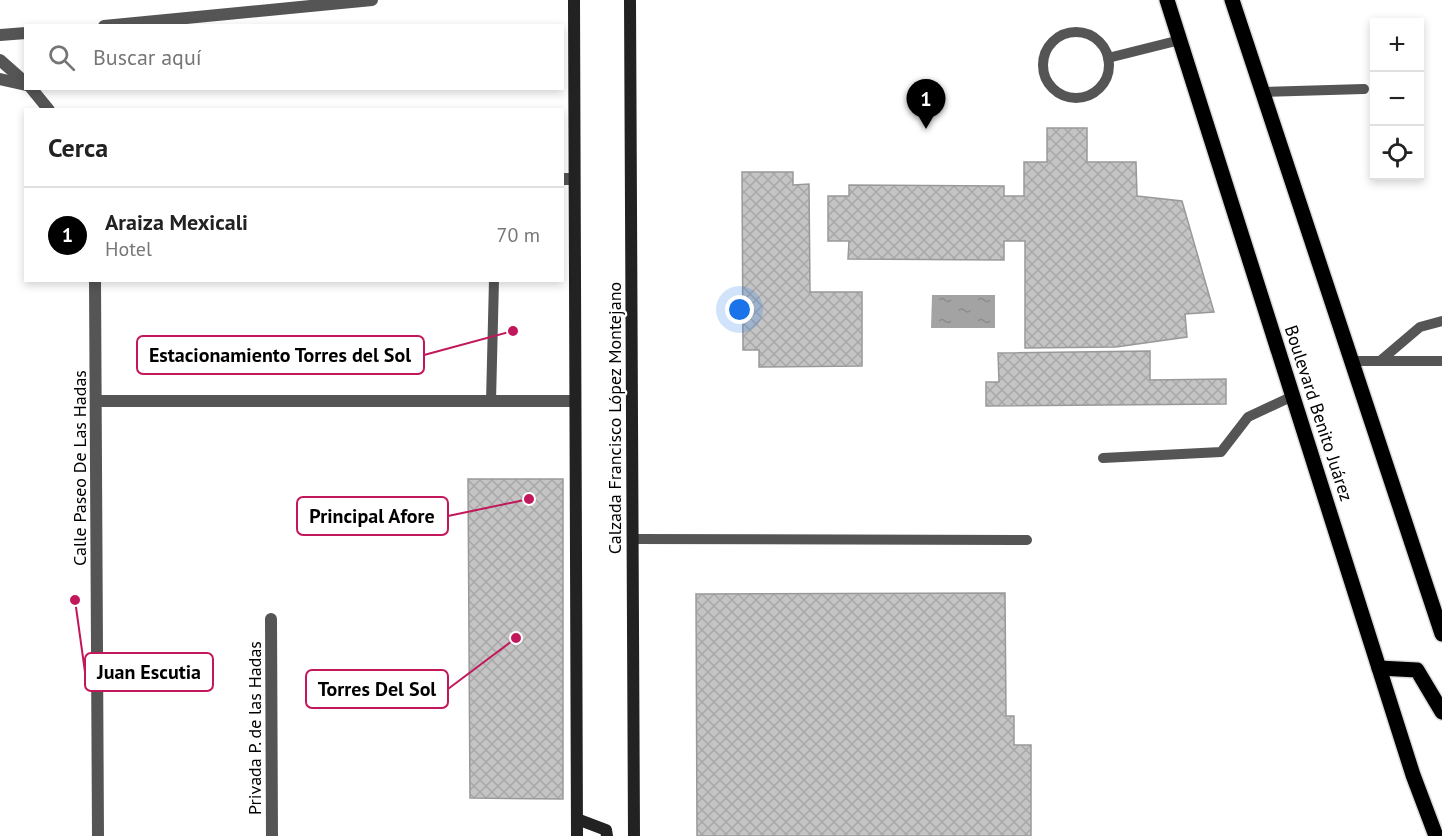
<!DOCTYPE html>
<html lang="es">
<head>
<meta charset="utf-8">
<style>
  :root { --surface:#fff; --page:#f2f2f2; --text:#222; --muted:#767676; --line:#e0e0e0; --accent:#000 }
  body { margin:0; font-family:"PT Sans",sans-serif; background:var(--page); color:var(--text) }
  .controls { position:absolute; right:18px; top:18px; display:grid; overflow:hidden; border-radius:0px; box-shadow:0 3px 9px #0003 }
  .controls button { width:54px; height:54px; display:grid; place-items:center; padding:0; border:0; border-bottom:2px solid var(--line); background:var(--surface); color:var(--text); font:30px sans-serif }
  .you { position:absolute; left:740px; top:310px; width:21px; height:21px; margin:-15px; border:4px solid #fff; border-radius:50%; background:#1a73e8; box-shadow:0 0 0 9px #1a73e833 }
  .badge { display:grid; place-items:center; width:39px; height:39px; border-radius:50%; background:var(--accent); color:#fff; font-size:20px; font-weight:700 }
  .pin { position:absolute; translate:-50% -50px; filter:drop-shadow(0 2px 3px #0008) }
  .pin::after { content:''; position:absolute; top:32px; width:21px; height:18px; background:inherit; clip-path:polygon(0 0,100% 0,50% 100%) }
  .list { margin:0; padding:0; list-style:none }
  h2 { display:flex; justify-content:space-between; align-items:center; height:78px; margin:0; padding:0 24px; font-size:26px }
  h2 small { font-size:20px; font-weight:400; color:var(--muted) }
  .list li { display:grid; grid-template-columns:39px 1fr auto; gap:18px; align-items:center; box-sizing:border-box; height:96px; padding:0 24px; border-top:2px solid var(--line) }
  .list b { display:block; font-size:22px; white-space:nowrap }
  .list p { margin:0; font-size:20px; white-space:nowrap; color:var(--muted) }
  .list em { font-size:20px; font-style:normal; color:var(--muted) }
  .icon { flex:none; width:33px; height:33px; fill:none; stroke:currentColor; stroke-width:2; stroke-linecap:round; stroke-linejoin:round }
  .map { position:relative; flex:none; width:1442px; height:836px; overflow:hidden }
  .search { position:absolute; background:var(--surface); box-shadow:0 3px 9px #0003; left:24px; top:24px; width:540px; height:66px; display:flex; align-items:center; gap:15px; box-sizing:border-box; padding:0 21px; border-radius:0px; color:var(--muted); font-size:22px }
  .panel { position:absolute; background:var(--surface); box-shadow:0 3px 9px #0003; left:24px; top:108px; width:540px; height:174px; border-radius:0px }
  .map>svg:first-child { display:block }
  .water { fill:url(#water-ripples) }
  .building { fill:url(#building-cross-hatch); stroke:#999; stroke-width:1.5 }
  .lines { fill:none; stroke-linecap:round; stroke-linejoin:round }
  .primary-casing { stroke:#dbdbdb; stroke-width:18 }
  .service { stroke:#555; stroke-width:10 }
  .minor { stroke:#555; stroke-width:12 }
  .secondary { stroke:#222; stroke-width:12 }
  .primary { stroke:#000; stroke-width:15 }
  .labels { text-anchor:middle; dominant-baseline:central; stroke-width:4.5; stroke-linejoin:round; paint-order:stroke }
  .street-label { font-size:18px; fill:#000; stroke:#fff }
  .leader { fill:none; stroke:#c2185b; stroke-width:2 }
  .callout-dot { fill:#c2185b; stroke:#fff; stroke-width:2 }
  .callout { fill:#fff; stroke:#c2185b; stroke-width:2 }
  .callout-label { font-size:20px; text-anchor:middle; font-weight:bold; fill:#000 }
</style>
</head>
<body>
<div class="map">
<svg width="1442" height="836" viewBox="0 0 1442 836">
  <defs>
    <pattern id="water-ripples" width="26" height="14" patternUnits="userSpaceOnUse" patternTransform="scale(1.5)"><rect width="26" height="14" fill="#a3a3a3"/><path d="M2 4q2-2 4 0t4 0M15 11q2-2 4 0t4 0" fill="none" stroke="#8b8b8b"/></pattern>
    <pattern id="building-cross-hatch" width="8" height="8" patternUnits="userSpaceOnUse" patternTransform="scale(1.5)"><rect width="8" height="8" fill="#c4c4c4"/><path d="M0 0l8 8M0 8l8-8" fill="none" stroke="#a7a7a7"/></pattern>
  </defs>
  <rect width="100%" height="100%" fill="#fff"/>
  <path class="water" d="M932 295H995V328H931Z"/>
  <g class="building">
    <path d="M1047 128H1087V162H1136L1137 196 1182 201 1214 312 1185 314 1187 337 1116 347 1025 348V241H1004V260L848 259 849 241H828V196H849V185L1004 186V196H1024V162H1047Z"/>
    <path d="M742 172H793V185L809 184 810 292H862V366L759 367V350H743Z"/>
    <path d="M1150 351V380L1226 379V404L986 406V382H999L998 353Z"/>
    <path d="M468 479H563V799L470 798Z"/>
    <path d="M1005 593 1006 716H1014V745H1031V836H697L696 594Z"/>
  </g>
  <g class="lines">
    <defs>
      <g id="primary">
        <path d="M1167 0 1379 668 1413 775 1436 836"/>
        <path d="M1232 0 1442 634"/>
        <path d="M1379 668 1417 670 1442 712"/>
      </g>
    </defs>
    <use href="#primary" class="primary-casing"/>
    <g class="service">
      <circle cx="1076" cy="65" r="33"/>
      <path d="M1108 58 1180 40"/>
      <path d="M1262 92 1364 89"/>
      <path d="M1351 361H1442"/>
      <path d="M1380 361 1420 327 1442 321"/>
      <path d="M491 401 494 280"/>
      <path d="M1103 458 1221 452 1248 417 1293 396"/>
      <path d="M633 539 1027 540"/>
    </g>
    <g class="minor">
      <path d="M104 26 372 0"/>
      <path d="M0 35 26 33"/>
      <path d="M0 60 26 83"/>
      <path d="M0 79 26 85"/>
      <path d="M31 88 49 110"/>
      <path d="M562 179H574"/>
      <path d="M95 280 98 836"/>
      <path d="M97 401H575"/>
      <path d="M271 619 272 836"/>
    </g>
    <g class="secondary">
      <path d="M574 0 577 836"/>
      <path d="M630 0 634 836"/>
      <path d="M577 819 606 830 607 836"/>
    </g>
    <use href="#primary" class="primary"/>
  </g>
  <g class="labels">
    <g class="street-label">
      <text transform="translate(1319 413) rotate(72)">Boulevard Benito Juárez</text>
      <text transform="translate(614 418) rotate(-90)">Calzada Francisco López Montejano</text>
      <text transform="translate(79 468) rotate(-90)">Calle Paseo De Las Hadas</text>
      <text transform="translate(254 728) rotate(-90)">Privada P. de las Hadas</text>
    </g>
  </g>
  <path class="leader" d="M513 331L424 355M529 499L448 516M75 600L85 672M516 638L448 689"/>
  <g class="callout-dot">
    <circle cx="513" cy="331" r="6"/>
    <circle cx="529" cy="499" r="6"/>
    <circle cx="75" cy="600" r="6"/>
    <circle cx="516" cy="638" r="6"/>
  </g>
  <g class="callout">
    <rect x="137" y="336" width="287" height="38" rx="6"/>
    <rect x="297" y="497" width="151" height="38" rx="6"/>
    <rect x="85" y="653" width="128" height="38" rx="6"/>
    <rect x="306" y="670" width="142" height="38" rx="6"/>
  </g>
  <g class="callout-label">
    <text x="280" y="362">Estacionamiento Torres del Sol</text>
    <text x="372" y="523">Principal Afore</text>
    <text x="149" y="679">Juan Escutia</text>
    <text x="377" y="696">Torres Del Sol</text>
  </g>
</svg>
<div class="controls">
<button>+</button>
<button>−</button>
<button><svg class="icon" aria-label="locate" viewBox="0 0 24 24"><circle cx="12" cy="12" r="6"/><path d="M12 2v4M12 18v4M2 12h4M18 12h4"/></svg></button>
</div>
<div class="you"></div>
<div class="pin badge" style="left:926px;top:129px">1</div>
<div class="search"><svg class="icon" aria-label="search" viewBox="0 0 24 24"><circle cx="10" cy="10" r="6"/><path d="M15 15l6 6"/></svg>Buscar aquí</div>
<section class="panel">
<h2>Cerca<small></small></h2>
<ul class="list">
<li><span class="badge">1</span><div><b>Araiza Mexicali</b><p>Hotel</p></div><em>70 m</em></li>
</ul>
</section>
</div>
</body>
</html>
